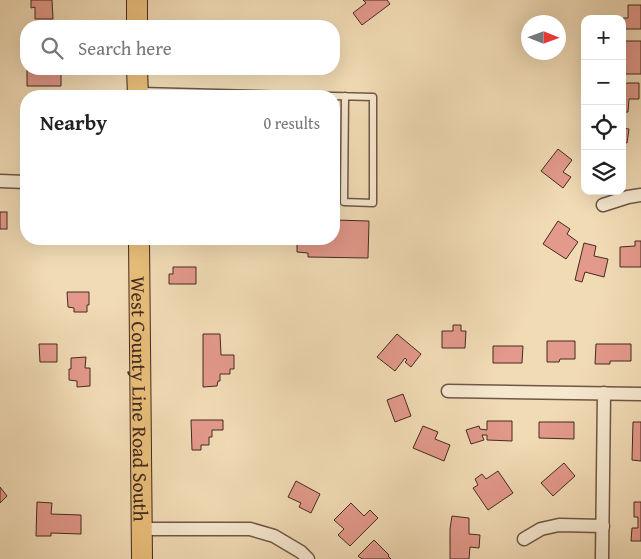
<!DOCTYPE html>
<html lang="en">
<head>
<meta charset="utf-8">
<style>
  :root { --surface:#fff; --page:#f2f2f2; --text:#222; --muted:#767676; --line:#e0e0e0 }
  body { margin:0; font-family:"Gentium Book Plus",serif; background:var(--page); color:var(--text) }
  .controls { position:absolute; right:15px; top:15px; display:grid; overflow:hidden; border-radius:10px; box-shadow:0 5px 20px #0002 }
  .controls button { width:45px; height:45px; display:grid; place-items:center; padding:0; border:0; border-bottom:1px solid var(--line); background:var(--surface); color:var(--text); font:25px sans-serif }
  .compass { position:absolute; left:521px; top:15px; width:45px; height:45px; border-radius:50%; background:var(--surface); box-shadow:0 5px 20px #0002; rotate:91deg }
  .list { margin:0; padding:0; list-style:none }
  h2 { display:flex; justify-content:space-between; align-items:center; height:65px; margin:0; padding:0 20px; font-size:21px }
  h2 small { font-size:16px; font-weight:400; color:var(--muted) }
  .icon { flex:none; width:28px; height:28px; fill:none; stroke:currentColor; stroke-width:2; stroke-linecap:round; stroke-linejoin:round }
  .map { position:relative; flex:none; width:641px; height:559px; overflow:hidden }
  .search { position:absolute; background:var(--surface); box-shadow:0 5px 20px #0002; left:20px; top:20px; width:320px; height:55px; display:flex; align-items:center; gap:12px; box-sizing:border-box; padding:0 18px; border-radius:20px; color:var(--muted); font-size:19px }
  .panel { position:absolute; background:var(--surface); box-shadow:0 5px 20px #0002; left:20px; top:90px; width:320px; height:155px; border-radius:20px }
  .map>svg:first-child { display:block }
  .building { fill:#e3998b; stroke:#442b20 }
  .lines { fill:none; stroke-linecap:round; stroke-linejoin:round }
  .service-casing { stroke:#6f5745; stroke-width:9 }
  .minor-casing { stroke:#6f5745; stroke-width:15 }
  .primary-casing { stroke:#442b20; stroke-width:22 }
  .service { stroke:#f6e8cf; stroke-width:6 }
  .minor { stroke:#f6e8cf; stroke-width:12 }
  .primary { stroke:#e8be7a; stroke-width:20 }
  .labels { text-anchor:middle; dominant-baseline:central; stroke-width:5; stroke-linejoin:round; paint-order:stroke }
  .street-label { font-size:20px; fill:#442b20; stroke:#f6e8cf }
</style>
</head>
<body>
<div class="map">
<svg width="641" height="559" viewBox="0 0 641 559">
  <rect width="100%" height="100%" fill="#f1dbb5"/>
  <filter id="stains"><feTurbulence type="fractalNoise" baseFrequency=".004" numOctaves="4"/><feColorMatrix values="0 0 0 0 .2 0 0 0 0 .09 0 0 0 0 .02 0 0 0 .5 -.17"/></filter>
  <radialGradient id="worn" r=".72"><stop offset=".6" stop-color="#630" stop-opacity="0"/><stop offset="1" stop-color="#630" stop-opacity=".3"/></radialGradient>
  <g class="building">
    <path d="M31 0H52L53 19H35V7L31 8Z"/>
    <path d="M363 0H387L390 4 362 25 353 13 366 3Z"/>
    <path d="M628 5H641V29H624L623 18H628Z"/>
    <rect x="622" y="41" width="19" height="33"/>
    <path d="M27 69H67V71H61V86H27Z"/>
    <path d="M628 83H639V99H629L628 112H622V84Z"/>
    <path d="M622 128 629 129 627 143 624 142 622 161Z"/>
    <path d="M558 149 572 160 563 172 571 177 563 188 541 171Z"/>
    <rect x="0" y="212" width="7" height="17"/>
    <path d="M334 220 369 221 368 258 308 257V253L297 252V239H334Z"/>
    <path d="M558 221 570 229 567 234 578 242 566 259 543 244Z"/>
    <rect x="59" y="239" width="34" height="1"/>
    <path d="M635 241H641V267H620V247L635 246Z"/>
    <path d="M584 243 596 246 594 256 608 259 604 277 585 272 582 282 575 280Z"/>
    <path d="M173 267H196V284H169V274H173Z"/>
    <path d="M67 292H89V305H87V312H74V308L68 307Z"/>
    <path d="M453 325H461V331H466L465 348H442V331H453Z"/>
    <path d="M203 334H220L221 355H234V369H230V374H220V381H218L217 386 203 387Z"/>
    <path d="M397 334 421 354 411 367 405 362 407 360 405 358 395 371 377 357Z"/>
    <path d="M547 341H575V359H560L559 362H547Z"/>
    <path d="M39 344H57V362H40Z"/>
    <path d="M596 344H631V361H610V364H595Z"/>
    <path d="M493 346H523L522 363H493Z"/>
    <path d="M86 357 85 368H90V386L77 387V381L69 380V369H71V358Z"/>
    <path d="M403 394 411 416 395 422 387 400Z"/>
    <path d="M191 420H223V430H212V437H209V445H201V450H192Z"/>
    <path d="M487 421H512V441L487 440V435H482L484 440 471 444 466 430 479 426 480 429 487 430Z"/>
    <path d="M539 422H574V439L539 438Z"/>
    <path d="M633 422H641V461L632 460Z"/>
    <path d="M423 426 438 432 435 439 450 445 444 461 413 448Z"/>
    <path d="M564 463 575 476 553 496 541 483Z"/>
    <path d="M498 471 513 493 488 510 473 488 478 485 475 479 482 474 486 479Z"/>
    <path d="M296 481 320 494 311 513 299 507 301 503 288 497Z"/>
    <path d="M0 487 7 496 0 503Z"/>
    <path d="M37 502 52 503 51 514 81 515V534L51 533V536H36Z"/>
    <path d="M634 502H641V541H631L632 528H638V517H634Z"/>
    <path d="M351 503 364 516 370 510 378 518 350 546 338 535 344 529 334 520Z"/>
    <path d="M452 516 469 518V534L480 535 479 548 470 547 469 559H450V529Z"/>
    <path d="M374 540 389 555 388 556 391 559H362L358 556Z"/>
  </g>
  <g class="lines">
    <defs>
      <path id="service" d="M141 91 373 97V203L344 202 345 96"/>
      <g id="minor">
        <path d="M0 181 26 182"/>
        <path d="M603 205 628 197 641 195"/>
        <path d="M448 391 641 394"/>
        <path d="M142 529H250L274 536 301 552 308 559"/>
        <path d="M524 539 541 529 559 525 603 526"/>
        <path d="M602 559 604 393"/>
      </g>
      <g id="primary">
        <path d="M137 0V26"/>
        <path d="M137 69 138 96"/>
        <path id="s1" d="M139 239 142 559"/>
      </g>
    </defs>
    <use href="#service" class="service-casing"/>
    <use href="#minor" class="minor-casing"/>
    <use href="#primary" class="primary-casing"/>
    <use href="#service" class="service"/>
    <use href="#minor" class="minor"/>
    <use href="#primary" class="primary"/>
  </g>
  <g class="labels">
    <g class="street-label">
      <text stroke="none"><textPath href="#s1" startOffset="160">West County Line Road South</textPath></text>
    </g>
  </g>
  <rect width="100%" height="100%" filter="url(#stains)"/>
  <rect width="100%" height="100%" fill="url(#worn)"/>
</svg>
<div class="controls">
<button>+</button>
<button>−</button>
<button><svg class="icon" aria-label="locate" viewBox="0 0 24 24"><circle cx="12" cy="12" r="6"/><path d="M12 2v4M12 18v4M2 12h4M18 12h4"/></svg></button>
<button><svg class="icon" aria-label="layers" viewBox="0 0 24 24"><path d="M12 4l9 5-9 5-9-5zM3 14l9 5 9-5"/></svg></button>
</div>
<svg class="compass" viewBox="-18 -18 36 36"><path d="M0-13l5 13h-10z" fill="#e53935"/><path d="M0 13l5-13h-10z" fill="#767676"/></svg>
<div class="search"><svg class="icon" aria-label="search" viewBox="0 0 24 24"><circle cx="10" cy="10" r="6"/><path d="M15 15l6 6"/></svg>Search here</div>
<section class="panel">
<h2>Nearby<small>0 results</small></h2>
<ul class="list">
</ul>
</section>
</div>
</body>
</html>
